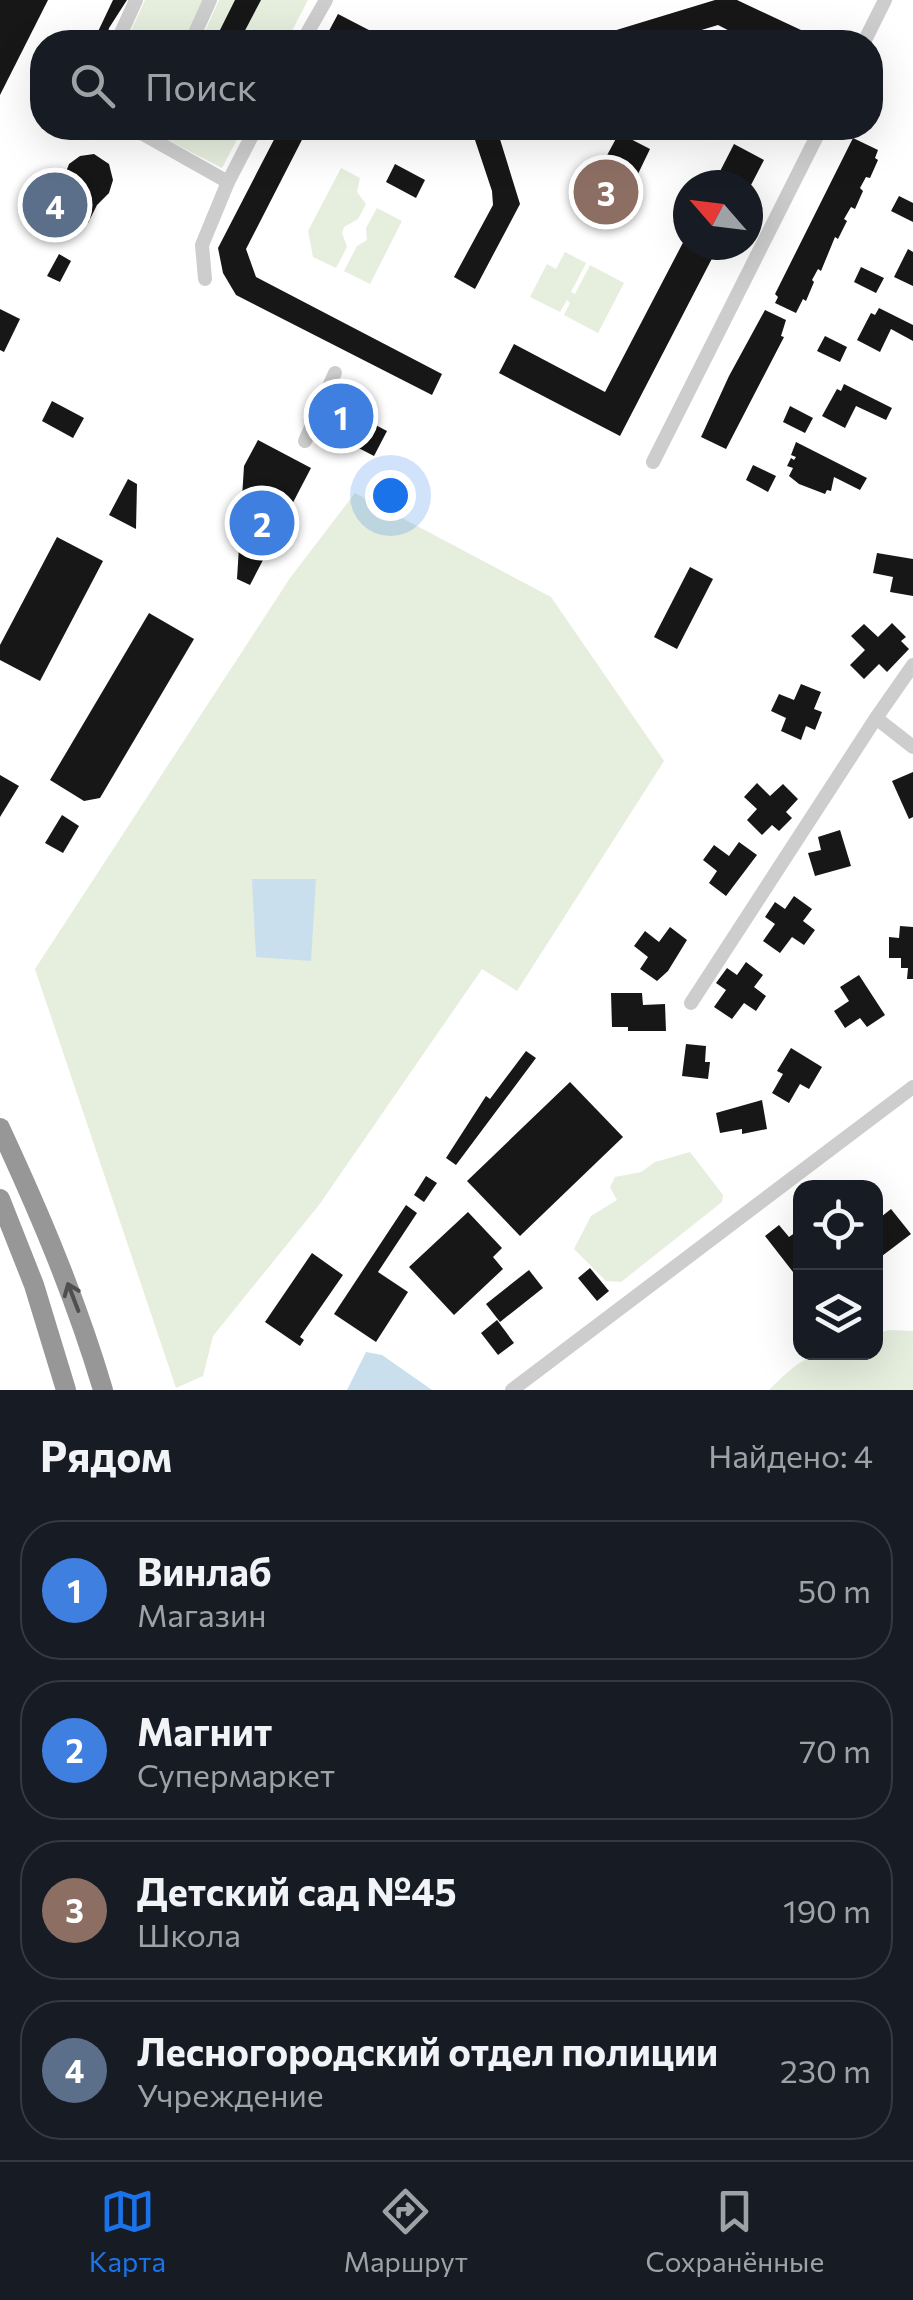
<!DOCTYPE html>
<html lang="ru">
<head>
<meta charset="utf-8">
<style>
  :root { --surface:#171b24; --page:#20242c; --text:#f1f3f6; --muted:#9ea1a6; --line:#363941; --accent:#1a73e8 }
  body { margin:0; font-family:Commissioner,sans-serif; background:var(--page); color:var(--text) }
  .controls { position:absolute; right:30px; bottom:30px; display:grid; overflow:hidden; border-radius:20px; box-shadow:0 10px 40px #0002 }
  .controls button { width:90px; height:90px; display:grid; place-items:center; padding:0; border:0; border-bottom:2px solid var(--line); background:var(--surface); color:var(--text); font:50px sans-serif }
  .compass { position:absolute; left:673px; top:170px; width:90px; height:90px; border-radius:50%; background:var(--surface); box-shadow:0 10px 40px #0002; rotate:298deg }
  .you { position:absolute; left:390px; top:495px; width:35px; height:35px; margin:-25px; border:8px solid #fff; border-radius:50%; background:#1a73e8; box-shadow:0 0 0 15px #1a73e833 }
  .badge { display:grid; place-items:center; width:65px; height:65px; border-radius:50%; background:var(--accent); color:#fff; font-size:32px; font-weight:700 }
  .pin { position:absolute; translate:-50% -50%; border:5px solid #fff; box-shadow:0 2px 10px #0006 }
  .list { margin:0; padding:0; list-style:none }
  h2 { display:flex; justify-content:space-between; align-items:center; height:130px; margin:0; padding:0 40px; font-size:42px }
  h2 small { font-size:32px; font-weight:400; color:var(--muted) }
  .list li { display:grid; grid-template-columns:65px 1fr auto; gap:30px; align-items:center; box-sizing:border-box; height:140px; margin:0 20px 20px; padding:0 20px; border:2px solid var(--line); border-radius:40px }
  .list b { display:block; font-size:38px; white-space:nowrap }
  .list p { margin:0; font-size:32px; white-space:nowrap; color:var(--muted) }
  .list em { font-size:32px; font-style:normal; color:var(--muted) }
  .icon { flex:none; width:55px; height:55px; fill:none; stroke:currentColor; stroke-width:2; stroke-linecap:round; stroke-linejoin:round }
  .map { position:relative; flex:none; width:913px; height:1390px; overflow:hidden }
  .search { position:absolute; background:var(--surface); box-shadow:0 10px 40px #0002; left:30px; right:30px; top:30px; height:110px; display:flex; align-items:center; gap:25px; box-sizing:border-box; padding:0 35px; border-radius:40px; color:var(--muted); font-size:38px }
  .sheet { height:770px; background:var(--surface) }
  nav { display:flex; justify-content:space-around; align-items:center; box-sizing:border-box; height:140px; border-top:2px solid var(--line); background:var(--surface); font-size:28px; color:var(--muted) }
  nav a { display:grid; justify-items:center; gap:5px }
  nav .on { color:var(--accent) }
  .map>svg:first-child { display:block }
  .green { fill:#e6eede }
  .water { fill:#c9dfee }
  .building { fill:#171717 }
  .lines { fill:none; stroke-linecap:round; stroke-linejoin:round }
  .minor { stroke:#cdcdcd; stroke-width:14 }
  .highway { stroke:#979797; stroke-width:20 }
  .oneway { stroke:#4f4f4f }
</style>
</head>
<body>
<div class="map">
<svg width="913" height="1390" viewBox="0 0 913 1390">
  <rect width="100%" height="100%" fill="#fff"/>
  <g class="green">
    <path d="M145 0H204L185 42H126Z"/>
    <path d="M219 0H308L286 42H200Z"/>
    <path d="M162 128H243L222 168 162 137Z"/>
    <path d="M341 168 360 178 357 192 366 204 358 219 344 227 342 233 347 247 336 268 313 257 308 231Z"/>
    <path d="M377 208 402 221 370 284 344 271 357 246 367 240 366 228Z"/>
    <path d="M565 252 586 263 571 292 575 294 590 265 624 283 598 333 564 315 570 303 567 300 560 312 530 297 547 264 556 269Z"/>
    <path d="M355 493 551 597 664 761 517 991 482 969 319 1205 213 1336 203 1376 176 1388 35 969 290 578Z"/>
    <path d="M690 1152 723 1195 722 1202 621 1282 606 1281 574 1249 591 1216 617 1200 610 1187 615 1177 641 1172 655 1162Z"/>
    <path d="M890 1330 913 1331V1390H769C812 1347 818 1352 876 1352V1333Z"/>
  </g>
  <g class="water">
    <path d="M252 879H316L311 961 256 957Z"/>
    <path d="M366 1352 382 1355 432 1390H347Z"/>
  </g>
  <g class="building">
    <path d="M0 0H48L0 95Z"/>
    <path d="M113 0H127L109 28 106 42H93Z"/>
    <path d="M235 0H261L239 42H219L215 40Z"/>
    <path d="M715 0H737L801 30 805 42H751L718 25 662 42H577Z"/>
    <path d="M338 14 392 42H323Z"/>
    <path d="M280 128H308L246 249 256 277 442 374 432 395 236 295 223 273 218 248Z"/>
    <path d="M477 128H503L499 136 520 204 475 289 454 277 493 205 492 191 475 140Z"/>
    <path d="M619 133 650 149 637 176 641 178 614 223 575 204 599 156 605 159Z"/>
    <path d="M853 138 878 150 875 158 878 160 870 178 866 177 860 188 863 191 855 209 851 207 844 219 847 221 838 239 835 237 821 271 818 269 812 280 814 282 806 301 803 299 796 313 775 303 778 297 775 294Z"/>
    <path d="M734 144 764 160 751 185H713Z"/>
    <path d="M94 154 109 164 113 180 109 193 97 205 88 223 57 208 67 188 66 172 69 164 80 156Z"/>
    <path d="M395 164 425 180 416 198 386 182Z"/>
    <path d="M899 196 913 203V222L891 211Z"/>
    <path d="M688 233V245H719L620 436 499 373 514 344 605 392Z"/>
    <path d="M908 249 913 252V286L894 277Z"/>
    <path d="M59 254 71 261 60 282 47 276Z"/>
    <path d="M861 267 884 278 876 293 854 282Z"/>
    <path d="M879 308 913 325V341L891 329 880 352 857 340 871 313 875 315Z"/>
    <path d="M0 309 20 319 4 352 0 350Z"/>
    <path d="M765 310 786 320 781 336 784 337 726 449 701 437 729 376Z"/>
    <path d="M825 336 847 347 840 362 817 351Z"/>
    <path d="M844 384 892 408 886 420 856 406 845 428 822 416 837 389 841 391Z"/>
    <path d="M52 401 84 418 73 438 42 421Z"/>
    <path d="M335 404 387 431 374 456 322 429Z"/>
    <path d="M790 406 813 418 805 433 783 422Z"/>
    <path d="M258 440 311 468 250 585 237 579 244 466Z"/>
    <path d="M796 442 867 478 860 490 834 477 831 491 827 490 825 494 799 484 789 476 793 468 787 466 791 458 794 460 796 457 791 455Z"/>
    <path d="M753 465 776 476 768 492 746 480Z"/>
    <path d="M128 479 137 484 136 529 109 515Z"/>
    <path d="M57 537 103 561 40 681 0 660V645Z"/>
    <path d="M877 553 913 559V596L890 592 893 577 873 573Z"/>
    <path d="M690 567 713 579 677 649 654 637Z"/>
    <path d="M149 613 194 639 100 798 84 801 50 780Z"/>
    <path d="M892 623 906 637 901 641 909 649 887 672 879 664 864 679 850 665 865 650 851 636 864 624 878 637Z"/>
    <path d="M801 684 821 692 814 709 822 712 815 730 806 726 801 740 781 731 786 718 771 711 779 694 794 700Z"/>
    <path d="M913 772V817L909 819 892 781Z"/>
    <path d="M0 775 19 786 0 817Z"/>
    <path d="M757 783 770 796 783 784 798 799 786 812 792 818 779 831 772 825 762 835 747 820 757 809 744 797Z"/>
    <path d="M62 815 79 826 63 853 45 843Z"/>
    <path d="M840 830 851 866 815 876 808 853 821 850 818 837Z"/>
    <path d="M739 842 757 855 726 896 709 883 717 871 703 860 714 845 729 856Z"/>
    <path d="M794 896 812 909 803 921 815 930 804 945 792 937 780 953 763 941 775 924 765 917 775 902 785 909Z"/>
    <path d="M900 926 913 927V979H907L908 968H901V958H889V937L899 938Z"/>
    <path d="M670 927 687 940 668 971 657 981 640 969 648 957 634 946 645 931 659 942Z"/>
    <path d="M746 962 763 975 754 987 766 996 756 1011 744 1003 732 1019 714 1007 726 990 716 983 727 968 737 975Z"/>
    <path d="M859 975 885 1015 867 1027 860 1018 845 1028 834 1011 849 1001 840 987Z"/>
    <path d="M611 993H642L643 1005 665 1004 666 1031H628V1027H612Z"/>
    <path d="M686 1044 706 1046 705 1062H710L708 1079 682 1076Z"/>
    <path d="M791 1048 822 1067 809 1089 800 1084 789 1103 772 1093 783 1074 777 1071Z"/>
    <path d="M526 1051 536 1058 456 1165 446 1158 486 1096 490 1099Z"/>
    <path d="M570 1082 623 1137 520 1236 467 1181Z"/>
    <path d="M762 1100 767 1129 742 1134V1129L720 1133 716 1113Z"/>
    <path d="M426 1176 437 1183 424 1202 414 1195Z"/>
    <path d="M406 1205 417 1213 378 1272 408 1292 376 1342 334 1314Z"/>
    <path d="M891 1209 911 1234 882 1256 876 1248V1221Z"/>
    <path d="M468 1212 502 1248 493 1257 503 1269 454 1315 409 1267Z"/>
    <path d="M779 1225 789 1237 800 1229V1281L765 1236Z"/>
    <path d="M312 1253 343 1275 300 1337 304 1340 300 1346 265 1322Z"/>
    <path d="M590 1268 609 1291 597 1301 578 1278Z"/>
    <path d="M529 1270 543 1288 500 1322 486 1304Z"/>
    <path d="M497 1320 514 1343 498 1355 481 1333Z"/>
  </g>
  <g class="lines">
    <g class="minor">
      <path d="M117 42 136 0"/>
      <path d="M191 42 210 0"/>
      <path d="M302 42 326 0"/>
      <path d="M864 42 885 0"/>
      <path d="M115 128 143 134 228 182"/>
      <path d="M205 279 202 245 228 182 256 128"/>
      <path d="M305 441 335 373"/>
      <path d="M653 462 821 128"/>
      <path d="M876 718 913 665"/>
      <path d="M691 1003 876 718 913 747"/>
      <path d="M512 1390 913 1087"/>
    </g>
    <g class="highway">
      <path d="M0 1128C40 1214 76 1299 103 1390"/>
      <path d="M0 1199 34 1285 66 1390"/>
    </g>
  </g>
  <defs><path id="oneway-shaft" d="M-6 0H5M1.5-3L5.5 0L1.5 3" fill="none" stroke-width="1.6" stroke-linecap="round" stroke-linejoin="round" transform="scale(2.5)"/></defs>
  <use class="oneway" href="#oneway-shaft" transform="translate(73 1297) rotate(-111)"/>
</svg>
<div class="controls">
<button><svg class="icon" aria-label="locate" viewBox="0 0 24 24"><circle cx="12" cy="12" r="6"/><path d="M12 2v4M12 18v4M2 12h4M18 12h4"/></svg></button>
<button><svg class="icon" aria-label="layers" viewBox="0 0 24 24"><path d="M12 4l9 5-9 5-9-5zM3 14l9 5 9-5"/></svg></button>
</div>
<svg class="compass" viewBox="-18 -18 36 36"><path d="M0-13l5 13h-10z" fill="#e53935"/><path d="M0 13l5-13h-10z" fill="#9ea1a6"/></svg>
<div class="you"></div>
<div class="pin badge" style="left:341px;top:416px;background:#3f7fe0">1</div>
<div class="pin badge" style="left:262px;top:523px;background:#3f7fe0">2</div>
<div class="pin badge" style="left:606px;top:192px;background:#8d6e63">3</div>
<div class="pin badge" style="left:55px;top:205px;background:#5c6f8a">4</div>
<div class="search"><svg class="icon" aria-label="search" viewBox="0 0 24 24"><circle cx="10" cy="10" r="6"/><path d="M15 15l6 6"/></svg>Поиск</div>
</div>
<section class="sheet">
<h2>Рядом<small>Найдено: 4</small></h2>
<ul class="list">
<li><span class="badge" style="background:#3f7fe0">1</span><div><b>Винлаб</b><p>Магазин</p></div><em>50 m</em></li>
<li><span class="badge" style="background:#3f7fe0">2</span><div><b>Магнит</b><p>Супермаркет</p></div><em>70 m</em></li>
<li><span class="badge" style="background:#8d6e63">3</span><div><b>Детский сад №45</b><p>Школа</p></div><em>190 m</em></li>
<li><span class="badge" style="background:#5c6f8a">4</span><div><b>Лесногородский отдел полиции</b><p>Учреждение</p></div><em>230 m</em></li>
</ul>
</section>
<nav>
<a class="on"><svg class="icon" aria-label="map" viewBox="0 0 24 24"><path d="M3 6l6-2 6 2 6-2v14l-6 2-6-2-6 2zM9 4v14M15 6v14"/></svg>Карта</a>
<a><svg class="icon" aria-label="directions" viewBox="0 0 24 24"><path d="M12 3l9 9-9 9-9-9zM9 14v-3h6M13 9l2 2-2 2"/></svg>Маршрут</a>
<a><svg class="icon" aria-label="saved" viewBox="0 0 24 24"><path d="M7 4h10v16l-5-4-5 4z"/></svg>Сохранённые</a>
</nav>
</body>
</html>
